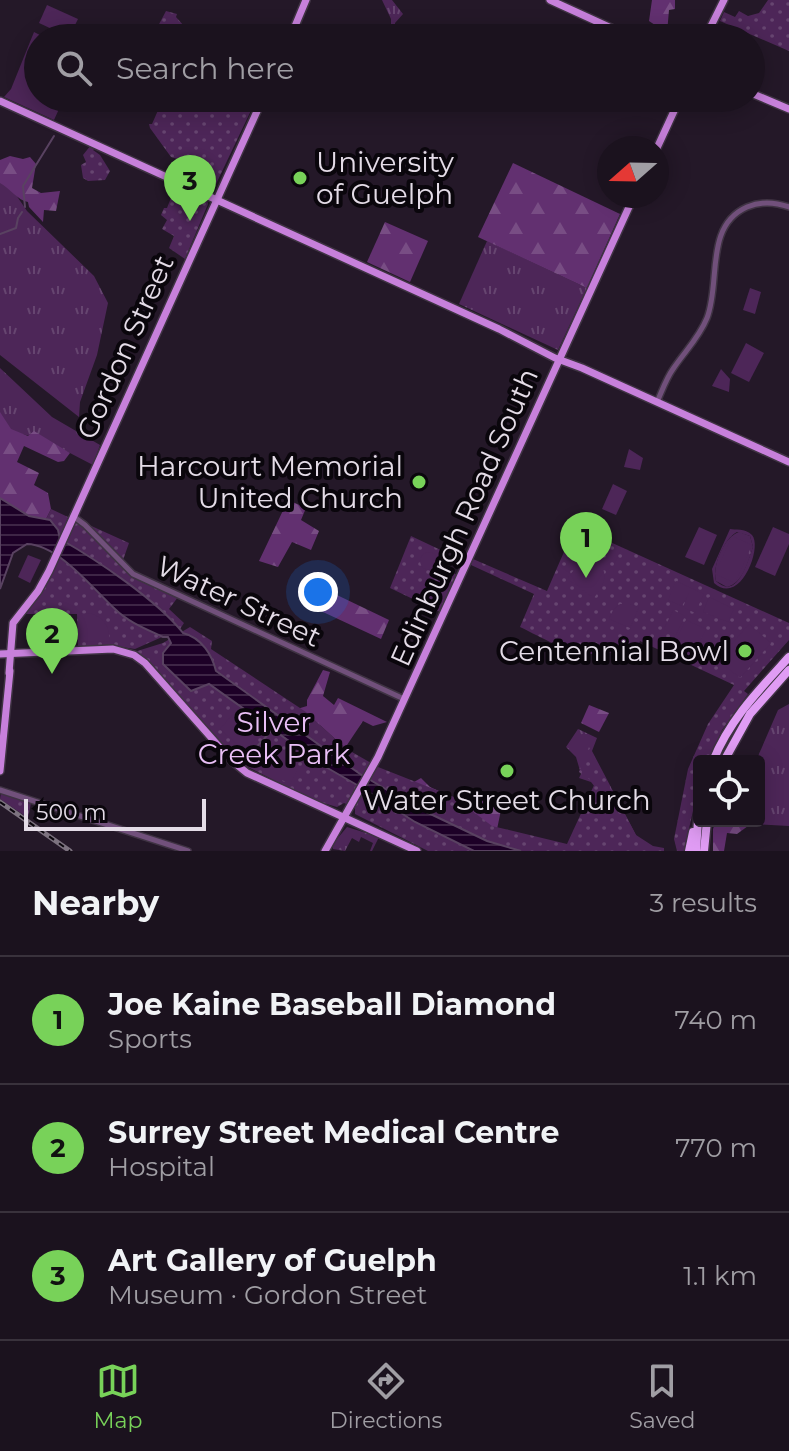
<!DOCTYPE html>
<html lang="en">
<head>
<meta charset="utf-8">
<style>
  :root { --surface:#1b121e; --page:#241b27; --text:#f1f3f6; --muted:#a09ea4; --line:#39323c; --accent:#78d259 }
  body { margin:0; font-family:Montserrat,sans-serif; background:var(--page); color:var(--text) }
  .controls { position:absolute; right:24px; bottom:24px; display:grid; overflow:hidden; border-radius:8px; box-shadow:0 4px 20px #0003 }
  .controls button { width:72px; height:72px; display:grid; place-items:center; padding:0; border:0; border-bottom:2px solid var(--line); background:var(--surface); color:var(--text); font:40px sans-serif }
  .compass { position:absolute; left:597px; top:136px; width:72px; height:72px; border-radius:50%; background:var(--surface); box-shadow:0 4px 20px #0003; rotate:250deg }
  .scale { position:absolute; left:24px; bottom:20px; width:182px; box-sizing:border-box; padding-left:8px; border:4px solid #e4dce7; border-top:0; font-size:22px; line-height:28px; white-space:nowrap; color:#e4dce7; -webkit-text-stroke:6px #0a060c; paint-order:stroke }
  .you { position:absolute; left:318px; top:592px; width:28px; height:28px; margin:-20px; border:6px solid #fff; border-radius:50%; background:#1a73e8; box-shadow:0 0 0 12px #1a73e833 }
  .badge { display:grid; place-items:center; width:52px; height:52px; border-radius:50%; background:var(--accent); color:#111; font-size:26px; font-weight:700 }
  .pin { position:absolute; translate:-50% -66px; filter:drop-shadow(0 2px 4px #0008) }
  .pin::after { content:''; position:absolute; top:42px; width:28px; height:24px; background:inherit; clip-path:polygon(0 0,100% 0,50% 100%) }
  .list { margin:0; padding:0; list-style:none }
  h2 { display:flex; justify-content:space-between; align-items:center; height:104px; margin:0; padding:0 32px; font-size:34px }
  h2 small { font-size:26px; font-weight:400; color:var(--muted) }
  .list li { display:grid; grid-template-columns:52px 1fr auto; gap:24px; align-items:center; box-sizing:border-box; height:128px; padding:0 32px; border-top:2px solid var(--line) }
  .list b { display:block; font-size:30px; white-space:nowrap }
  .list p { margin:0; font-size:26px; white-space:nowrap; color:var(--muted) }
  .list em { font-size:26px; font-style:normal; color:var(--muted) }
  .icon { flex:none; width:44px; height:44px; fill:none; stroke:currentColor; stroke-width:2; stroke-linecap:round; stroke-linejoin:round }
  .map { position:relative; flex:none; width:789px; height:851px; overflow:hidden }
  .search { position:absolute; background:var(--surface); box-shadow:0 4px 20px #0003; left:24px; right:24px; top:24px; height:88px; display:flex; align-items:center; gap:20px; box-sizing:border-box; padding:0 28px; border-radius:44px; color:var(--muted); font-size:30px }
  .sheet { height:488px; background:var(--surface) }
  nav { display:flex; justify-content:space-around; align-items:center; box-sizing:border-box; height:112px; border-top:2px solid var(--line); background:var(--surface); font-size:22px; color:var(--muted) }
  nav a { display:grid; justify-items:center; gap:4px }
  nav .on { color:var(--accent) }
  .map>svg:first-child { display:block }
  .grass { fill:url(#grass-tufts) }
  .forest { fill:url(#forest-firs) }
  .park { fill:url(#park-dots) }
  .pitch { fill:#4d2658; fill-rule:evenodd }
  .water { fill:url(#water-rules); stroke:#594261; stroke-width:2 }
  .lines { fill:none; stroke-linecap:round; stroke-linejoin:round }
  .stream { stroke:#594261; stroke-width:2 }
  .minor-casing { stroke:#3f3343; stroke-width:8 }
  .major-casing { stroke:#3f3343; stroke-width:10 }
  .highway-casing { stroke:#3f3343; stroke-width:11 }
  .minor { stroke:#71507b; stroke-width:5 }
  .major { stroke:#c780db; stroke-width:7 }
  .highway { stroke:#e09cf4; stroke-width:8 }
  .rail-casing { stroke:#7c727f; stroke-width:5 }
  .rail { stroke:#0a060c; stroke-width:2; stroke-dasharray:6; stroke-linecap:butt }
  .poi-dot { fill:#78d259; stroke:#0a060c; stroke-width:3 }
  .labels { text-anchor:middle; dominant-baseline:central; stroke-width:8; stroke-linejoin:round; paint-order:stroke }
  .poi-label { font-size:28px; fill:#e4dce7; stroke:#0a060c; text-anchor:end }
  .street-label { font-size:28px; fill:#e4dce7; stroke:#0a060c }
  .park-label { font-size:28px; fill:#e9bff6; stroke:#0a060c }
</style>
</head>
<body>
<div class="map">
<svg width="789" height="851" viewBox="0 0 789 851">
  <defs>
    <pattern id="grass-tufts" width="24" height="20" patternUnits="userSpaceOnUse" patternTransform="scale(2)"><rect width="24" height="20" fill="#4d2658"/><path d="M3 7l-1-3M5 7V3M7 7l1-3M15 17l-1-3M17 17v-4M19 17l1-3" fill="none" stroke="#664570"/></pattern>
    <pattern id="forest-firs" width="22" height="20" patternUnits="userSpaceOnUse" patternTransform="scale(2)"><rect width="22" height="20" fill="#623070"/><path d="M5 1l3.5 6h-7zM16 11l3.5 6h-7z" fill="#784d84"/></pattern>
    <pattern id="park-dots" width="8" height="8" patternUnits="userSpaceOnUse" patternTransform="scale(2)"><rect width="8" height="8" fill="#4d2658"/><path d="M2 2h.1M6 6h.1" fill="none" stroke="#664570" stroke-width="1.8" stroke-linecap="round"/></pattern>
    <pattern id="water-rules" width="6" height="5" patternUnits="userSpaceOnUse" patternTransform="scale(2)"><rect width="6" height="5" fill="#1d0027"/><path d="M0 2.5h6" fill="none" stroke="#3e2546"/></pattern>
  </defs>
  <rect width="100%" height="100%" fill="#241828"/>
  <g class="grass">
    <path d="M382 0H392L403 14 395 23V28L409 38H397L391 34V19Z"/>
    <path d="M0 164 12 189 27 211 94 276 108 303 97 355 80 402 79 417 0 355Z"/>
    <path d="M487 241 587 288 558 350 459 304Z"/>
    <path d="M0 368 52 417 100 445 93 465 43 439 5 430 0 421Z"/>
    <path d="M739 532 750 536 753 547C748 562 743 583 727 587L716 581C712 565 724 537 739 532Z"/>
    <path d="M789 704V826L754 824 748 826 747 821H759V761H756L778 710Z"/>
    <path d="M578 729 597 738 592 751 636 835 653 846 664 848V851H629L599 792 591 782 579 778 581 774 576 757 566 747Z"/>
    <path d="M347 827 379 837 372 851H370L373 843 361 837 359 842 352 838 345 851 333 849 332 845Z"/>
  </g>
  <g class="forest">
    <path d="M652 0H675V9L669 10 667 33 649 21Z"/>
    <path d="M10 156 23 159 30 157 36 164 32 188 41 193 60 191 56 211 44 210 43 222 29 207 28 202C18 201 10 188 0 183V160Z"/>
    <path d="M513 163 620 214 587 288 478 237Z"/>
    <path d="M385 222 428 241 410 282 367 262Z"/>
    <path d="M0 412 11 429 28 436 34 431 70 453 64 461 58 462 24 446 17 462 39 473 34 485 48 493 51 509 46 519 29 516 0 498Z"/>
    <path d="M288 500 306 508 301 520 319 531 311 550 292 542 278 567 259 561Z"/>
    <path d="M314 584 389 620 381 639 308 605 306 603Z"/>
    <path d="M323 670 330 672 323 696 334 705 338 698 387 722 373 726 363 721 345 748 321 726 297 709 307 706V700Z"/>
    <path d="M589 705 609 713 599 732 581 723Z"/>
    <path d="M421 778 430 787 468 804 470 801 482 798 493 807 501 810 496 834 414 782Z"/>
    <path d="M716 821H744L748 826 737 834 727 833 724 851H713V829Z"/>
  </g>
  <g class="park">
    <path d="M768 0H789V51L720 21 724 12 735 17 739 11 748 16 759 13Z"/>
    <path d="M166 11 177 14 176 17 184 26 182 32H164L157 28Z"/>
    <path d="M161 98 256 100 216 184 211 186 209 190 196 185 203 177 202 167 171 157 150 128 149 124H152L163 99Z"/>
    <path d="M91 145 96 148 93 150 100 155 110 171 105 180 88 181 83 178 81 165 86 162 83 155Z"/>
    <path d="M176 185 207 199 208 204 185 259 169 248 174 236 162 229 167 220 161 215 164 208H167Z"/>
    <path d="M51 509 68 517 60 539 58 530 46 519Z"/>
    <path d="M75 521 84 527 131 576 178 597 169 609 184 623 180 629 135 649 115 646H78L77 614H25L44 587Z"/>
    <path d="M87 524 129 543 123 560H122Z"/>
    <path d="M588 532 789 623V640L744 691 748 694 722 730 708 761H699V784L684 851H677L674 839 688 769 708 724 734 685 640 641 635 653C618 648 607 655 591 654 565 652 543 638 520 627L534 594 471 565 473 559 547 591 570 538Z"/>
    <path d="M411 536 447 553 440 566 457 575 440 612 390 588Z"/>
    <path d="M190 627 212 641 211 649 306 712 345 748 378 767 454 797 492 826 567 844 595 783 579 772 589 747 637 837 649 846 664 851H428L355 814V808L344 803 337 807 313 800 240 763 147 661 134 652 163 643Z"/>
    <path d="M1 793 31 803 28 818 0 799Z"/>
  </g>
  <g class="pitch">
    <path d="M47 5 78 19 69 37 39 23Z"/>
    <path d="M34 32 46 38H38V98H64L54 120 4 97 11 89Z"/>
    <path d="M750 288 761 292 755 314 743 310Z"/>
    <path d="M746 343 764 353 749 382 731 373Z"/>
    <path d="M721 369 730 379 729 392 712 386Z"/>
    <path d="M629 449 643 458 640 470 624 467Z"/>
    <path d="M613 484 627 491 616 515 602 509Z"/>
    <path d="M699 527 717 535 704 565 685 557Z"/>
    <path d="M773 527 789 534V544L775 576 755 567Z"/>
    <path d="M730 529C735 530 745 528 752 535 763 547 740 607 714 583L712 569ZM737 532 750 536 753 547C747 563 737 601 716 581 712 566 724 539 737 532Z"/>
    <path d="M732 536 752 545 735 583 715 574Z"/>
    <circle cx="429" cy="561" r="9"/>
    <path d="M28 555 41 560 30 583 18 577Z"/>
    <path d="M587 555C609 568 609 578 594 598L569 580 568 577Z"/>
    <path d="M676 581 704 594 695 613 683 607 689 593 682 606 668 600Z"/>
    <path d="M709 597 734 609 729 619 731 623 703 612Z"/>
    <path d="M620 604H630L639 607 630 628 609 619 613 610Z"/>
    <path d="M673 610 685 616 676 635 664 629Z"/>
    <path d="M90 613C105 618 109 626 110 642L81 641V614Z"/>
    <path d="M686 620 706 629 691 659 671 650Z"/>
    <path d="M749 624 771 643 740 678 718 660Z"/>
    <path d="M232 715 258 736 245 751 220 729Z"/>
    <path d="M269 752 299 767 290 784 260 769Z"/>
  </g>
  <path class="water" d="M0 498 29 516 50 520 58 530 60 539C97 560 158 601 183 633 202 638 212 655 216 671L360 774 420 809 487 841 521 851H474L415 822 364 789 324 766 209 684 191 691 163 664V653L171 643 168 637H163C146 629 128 622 115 609 92 588 59 545 27 544L13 553 0 589Z"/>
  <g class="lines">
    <g class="stream">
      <path d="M25 207 23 186 54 136"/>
      <path d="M0 234 16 228 18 218 22 212"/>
      <path d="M242 763 273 729"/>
    </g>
    <defs>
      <g id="minor">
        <path d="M657 402C662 391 666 379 673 369 685 351 699 338 707 318 721 282 704 226 747 207 761 201 775 202 789 207"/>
        <path d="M73 516 85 525 133 574 404 699"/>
        <path d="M0 790 188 851"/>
      </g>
      <g id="major">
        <path d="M550 0 633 38"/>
        <path d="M290 38 306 0"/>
        <path d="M705 38 724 0"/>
        <path d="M751 93 789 109"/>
        <path d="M0 101 499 329 555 358 582 368 789 462"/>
        <path d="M657 148 680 98"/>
        <path d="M0 654 113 649 134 655 145 663 231 760 247 773 417 851"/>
        <path d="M9 673 13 623 38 591 49 571 263 98"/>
        <path d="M0 771 10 671"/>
        <path d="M325 851 378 757 634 196"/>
      </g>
      <g id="highway">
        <path d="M713 761C730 719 759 690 789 657"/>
        <path d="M724 761 750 714 789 670"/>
        <path d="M689 851 693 832"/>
        <path d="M696 851 699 805"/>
        <path d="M704 851 707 821"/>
      </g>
    </defs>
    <use href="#minor" class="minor-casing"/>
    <use href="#major" class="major-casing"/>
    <use href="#highway" class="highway-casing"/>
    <use href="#minor" class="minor"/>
    <use href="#major" class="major"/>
    <use href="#highway" class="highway"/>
    <defs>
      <path id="rail" d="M0 802 70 851"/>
    </defs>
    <use href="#rail" class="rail-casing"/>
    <use href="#rail" class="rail"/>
  </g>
  <g class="poi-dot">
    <circle cx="300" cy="178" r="8"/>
    <circle cx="419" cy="482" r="8"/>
    <circle cx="745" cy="651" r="8"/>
    <circle cx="507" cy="771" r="8"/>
  </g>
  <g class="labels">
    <g class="poi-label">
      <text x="316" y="162" text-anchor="start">University<tspan x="316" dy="32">of Guelph</tspan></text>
      <text x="403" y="466">Harcourt Memorial<tspan x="403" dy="32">United Church</tspan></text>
      <text x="729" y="651">Centennial Bowl</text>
      <text x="507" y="800" text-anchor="middle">Water Street Church</text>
    </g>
    <g class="street-label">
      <text transform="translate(125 347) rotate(-66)">Gordon Street</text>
      <text transform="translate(464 517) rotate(-66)">Edinburgh Road South</text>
      <text transform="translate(239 601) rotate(25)">Water Street</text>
    </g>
    <g class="park-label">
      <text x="274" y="722">Silver<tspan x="274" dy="32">Creek Park</tspan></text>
    </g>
  </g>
</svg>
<div class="controls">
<button><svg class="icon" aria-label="locate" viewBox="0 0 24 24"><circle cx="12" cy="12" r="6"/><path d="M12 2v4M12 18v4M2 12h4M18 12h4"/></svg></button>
</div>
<svg class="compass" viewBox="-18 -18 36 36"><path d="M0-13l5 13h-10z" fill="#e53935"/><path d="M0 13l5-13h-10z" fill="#a09ea4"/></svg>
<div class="scale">500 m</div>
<div class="you"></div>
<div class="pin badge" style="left:586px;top:578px">1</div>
<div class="pin badge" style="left:52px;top:674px">2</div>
<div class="pin badge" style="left:190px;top:221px">3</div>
<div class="search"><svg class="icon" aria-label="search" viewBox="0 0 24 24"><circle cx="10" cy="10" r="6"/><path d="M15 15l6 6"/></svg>Search here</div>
</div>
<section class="sheet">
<h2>Nearby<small>3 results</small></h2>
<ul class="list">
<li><span class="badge">1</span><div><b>Joe Kaine Baseball Diamond</b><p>Sports</p></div><em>740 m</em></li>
<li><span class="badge">2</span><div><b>Surrey Street Medical Centre</b><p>Hospital</p></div><em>770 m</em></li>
<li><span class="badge">3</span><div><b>Art Gallery of Guelph</b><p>Museum · Gordon Street</p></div><em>1.1 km</em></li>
</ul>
</section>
<nav>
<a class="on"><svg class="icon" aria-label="map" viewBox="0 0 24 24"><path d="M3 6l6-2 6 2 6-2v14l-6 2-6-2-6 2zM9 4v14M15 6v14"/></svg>Map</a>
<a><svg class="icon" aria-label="directions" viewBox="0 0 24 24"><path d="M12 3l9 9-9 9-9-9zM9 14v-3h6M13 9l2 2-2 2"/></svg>Directions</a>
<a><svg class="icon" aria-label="saved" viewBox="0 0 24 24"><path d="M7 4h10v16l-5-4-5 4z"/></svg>Saved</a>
</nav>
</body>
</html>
